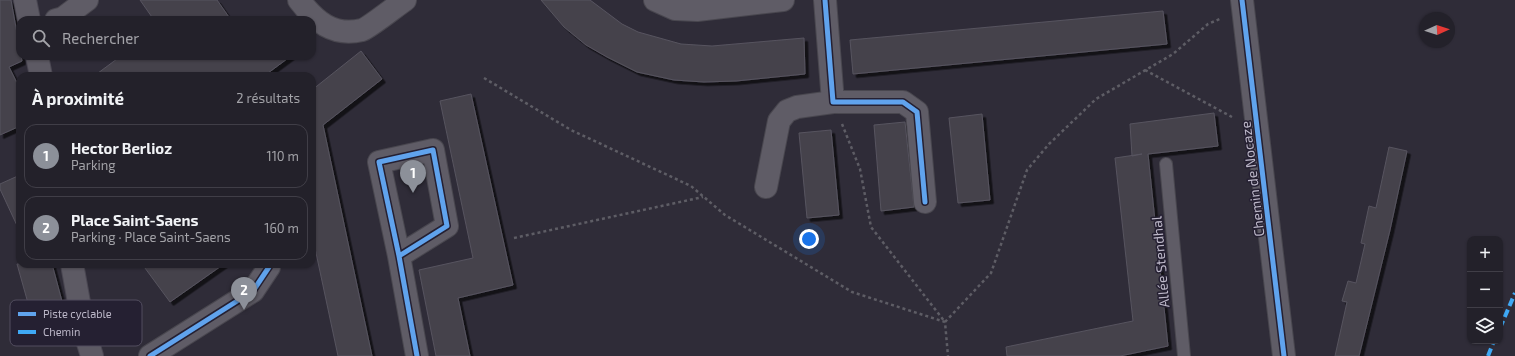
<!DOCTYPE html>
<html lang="fr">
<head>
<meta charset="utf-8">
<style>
  :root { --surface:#23212a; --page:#2b2932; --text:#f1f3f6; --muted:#a3a3a8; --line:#403e47; --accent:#8c9099 }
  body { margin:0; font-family:"Exo 2",sans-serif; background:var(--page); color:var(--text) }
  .controls { position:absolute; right:12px; bottom:12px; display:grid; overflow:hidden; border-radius:8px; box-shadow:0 1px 3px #0004 }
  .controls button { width:36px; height:36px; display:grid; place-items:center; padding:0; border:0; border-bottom:1px solid var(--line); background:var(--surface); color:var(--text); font:20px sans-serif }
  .compass { position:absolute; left:1419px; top:12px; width:36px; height:36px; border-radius:50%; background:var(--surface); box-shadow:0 1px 3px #0004; rotate:87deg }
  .you { position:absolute; left:809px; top:239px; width:14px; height:14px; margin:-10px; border:3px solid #fff; border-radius:50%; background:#1a73e8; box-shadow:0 0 0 6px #1a73e833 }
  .badge { display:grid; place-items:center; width:26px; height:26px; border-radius:50%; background:var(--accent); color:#fff; font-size:13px; font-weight:700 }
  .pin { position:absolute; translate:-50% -33px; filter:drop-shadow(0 1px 2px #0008) }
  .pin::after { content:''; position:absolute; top:21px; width:14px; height:12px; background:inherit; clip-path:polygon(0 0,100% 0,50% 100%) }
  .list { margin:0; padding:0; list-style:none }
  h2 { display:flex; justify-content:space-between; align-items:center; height:52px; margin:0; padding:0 16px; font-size:17px }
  h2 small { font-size:13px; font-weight:400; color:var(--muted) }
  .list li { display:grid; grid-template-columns:26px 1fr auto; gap:12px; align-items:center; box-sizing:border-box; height:64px; margin:0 8px 8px; padding:0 8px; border:1px solid var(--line); border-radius:12px }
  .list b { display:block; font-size:15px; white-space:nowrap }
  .list p { margin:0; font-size:13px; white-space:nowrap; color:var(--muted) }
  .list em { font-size:13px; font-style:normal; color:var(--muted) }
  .icon { flex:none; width:22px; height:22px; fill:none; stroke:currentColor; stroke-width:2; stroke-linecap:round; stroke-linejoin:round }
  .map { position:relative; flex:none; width:1515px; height:356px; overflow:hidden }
  .search { position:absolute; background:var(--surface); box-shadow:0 1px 3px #0004; left:16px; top:16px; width:300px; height:44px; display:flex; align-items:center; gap:10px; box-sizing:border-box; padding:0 14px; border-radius:12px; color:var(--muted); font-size:15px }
  .panel { position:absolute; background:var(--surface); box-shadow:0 1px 3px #0004; left:16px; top:72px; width:300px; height:196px; border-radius:12px }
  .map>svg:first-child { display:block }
  .building { fill:#45424c; stroke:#57545f; filter:url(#shadow) }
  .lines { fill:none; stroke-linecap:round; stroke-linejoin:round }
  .lane-casing { stroke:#49474f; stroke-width:14 }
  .street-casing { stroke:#49474f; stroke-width:24 }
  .secondary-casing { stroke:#4a4752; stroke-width:24 }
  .path { stroke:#5e5d65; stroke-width:2.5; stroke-dasharray:3 3; stroke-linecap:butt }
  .lane { stroke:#5f5c66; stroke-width:12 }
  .street { stroke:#5f5c66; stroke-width:22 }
  .secondary { stroke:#5d5a64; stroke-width:22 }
  .quiet { stroke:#3fa9f5; stroke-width:4; stroke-dasharray:8 4; stroke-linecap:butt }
  .cycleway-casing { stroke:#252032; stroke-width:8 }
  .cycleway { stroke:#60a3ed; stroke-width:5 }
  .labels { text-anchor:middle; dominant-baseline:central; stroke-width:3; stroke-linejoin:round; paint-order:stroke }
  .street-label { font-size:14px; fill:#bcb7c8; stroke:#252032 }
  .key { fill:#252032; stroke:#524d5f; stroke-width:1 }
  .key-label { font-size:11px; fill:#bcb7c8 }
</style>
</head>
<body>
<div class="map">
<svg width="1515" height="356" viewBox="0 0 1515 356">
  <defs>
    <filter id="shadow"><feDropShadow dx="3.5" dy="3.5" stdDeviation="0" flood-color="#0009"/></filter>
  </defs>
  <rect width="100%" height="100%" fill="#2f2c38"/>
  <g class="building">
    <path d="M0 0H11L22 61 9 67 20 89V126L0 135Z"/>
    <path d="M140 0H217L231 20H154Z"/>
    <path d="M541 0H590L622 24 638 32 681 44 712 46 804 38 805 74 736 81 704 82 674 80 637 72 607 57 586 45 564 27Z"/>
    <path d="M1163 11 1167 44 853 74 850 40Z"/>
    <path d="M361 51 382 79 323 125 372 356H338L312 234V90Z"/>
    <path d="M121 56H291L264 76H94Z"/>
    <path d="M471 94 513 285 458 298 470 356H436L419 270 473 258 440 101Z"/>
    <path d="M1214 113 1218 146 1148 154 1168 346 1120 356H1007L1006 347 1133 321 1115 158 1142 154 1132 156 1130 124Z"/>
    <path d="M982 114 990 200 958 203 949 118Z"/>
    <path d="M905 122 914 207 881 211 874 125Z"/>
    <path d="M831 130 839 215 807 218 799 133Z"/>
    <path d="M1389 147 1407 151 1390 230 1359 356H1335L1347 302 1342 301 1348 281 1356 283 1365 244 1361 243 1369 206 1376 208Z"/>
    <path d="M20 175V232L0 189V184Z"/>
    <path d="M17 264H52L67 320 35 328Z"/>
    <path d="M142 264H224L170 302Z"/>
  </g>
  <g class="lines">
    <defs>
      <path id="lane" d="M1166 164 1184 356"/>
      <g id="street">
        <path d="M299 0C315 21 333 37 362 30 370 27 396 6 405 0"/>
        <path d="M655 0 675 9 697 10 783 0"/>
        <path d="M825 0 833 102H903L917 112 925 202"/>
        <path d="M1242 0 1284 356"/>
        <path d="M56 20 63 18 87 0"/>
        <path d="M766 187 779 121 787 111 797 107 833 102"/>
        <path d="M399 256 447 226 433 150 379 162 399 256 417 356"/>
        <path d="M150 356 253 291 269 267 268 264"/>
      </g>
      <g id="secondary">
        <path d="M25 0 29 20"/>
        <path d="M37 56 41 76"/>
        <path d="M72 264 84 330 92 356"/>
      </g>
    </defs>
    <use href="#lane" class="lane-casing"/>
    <use href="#street" class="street-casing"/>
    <use href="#secondary" class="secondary-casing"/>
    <g class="path">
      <path d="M1145 70 1232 117"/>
      <path d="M484 78 571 130 691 186 725 215 852 292 945 322 948 356"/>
      <path d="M842 124 860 169 871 227 945 322 991 273 1027 170 1049 144 1096 99 1173 54 1208 24 1222 18"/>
      <path d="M514 238 703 197"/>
    </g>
    <use href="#lane" class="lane"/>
    <use href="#street" class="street"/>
    <use href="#secondary" class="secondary"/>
    <g class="quiet">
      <path d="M1500 328 1515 293"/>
      <path d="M1488 356 1494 341"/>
    </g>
    <defs>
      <g id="cycleway">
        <path d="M825 0 833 102H903L917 112 925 202"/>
        <path d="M1242 0 1284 356"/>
        <path d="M399 256 447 226 433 150 379 162 399 256 417 356"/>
        <path d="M150 356 253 291 269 267 268 264"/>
      </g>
    </defs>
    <use href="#cycleway" class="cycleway-casing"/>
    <use href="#cycleway" class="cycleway"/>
  </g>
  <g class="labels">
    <g class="street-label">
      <text transform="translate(1252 179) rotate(-97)">Chemin de Nocaze</text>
      <text transform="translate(1160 262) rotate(-95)">Allée Stendhal</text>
    </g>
  </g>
  <rect x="10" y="300" width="132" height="46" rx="6" class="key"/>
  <rect x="18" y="312" width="18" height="4" fill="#60a3ed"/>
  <rect x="18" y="330" width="18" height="4" fill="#3fa9f5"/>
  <g class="key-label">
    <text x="43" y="318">Piste cyclable</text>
    <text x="43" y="336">Chemin</text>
  </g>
</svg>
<div class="controls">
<button>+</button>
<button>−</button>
<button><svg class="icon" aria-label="layers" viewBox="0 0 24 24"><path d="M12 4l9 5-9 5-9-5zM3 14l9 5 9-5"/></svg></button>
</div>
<svg class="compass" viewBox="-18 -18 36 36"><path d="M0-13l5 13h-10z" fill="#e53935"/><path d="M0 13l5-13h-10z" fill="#a3a3a8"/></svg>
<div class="you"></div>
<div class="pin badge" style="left:413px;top:193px">1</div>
<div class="pin badge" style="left:244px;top:310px">2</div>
<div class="search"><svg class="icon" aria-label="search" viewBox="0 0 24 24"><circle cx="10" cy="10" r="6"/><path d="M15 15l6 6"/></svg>Rechercher</div>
<section class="panel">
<h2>À proximité<small>2 résultats</small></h2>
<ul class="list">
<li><span class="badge">1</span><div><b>Hector Berlioz</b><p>Parking</p></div><em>110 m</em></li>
<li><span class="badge">2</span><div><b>Place Saint-Saens</b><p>Parking · Place Saint-Saens</p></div><em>160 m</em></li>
</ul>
</section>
</div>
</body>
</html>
